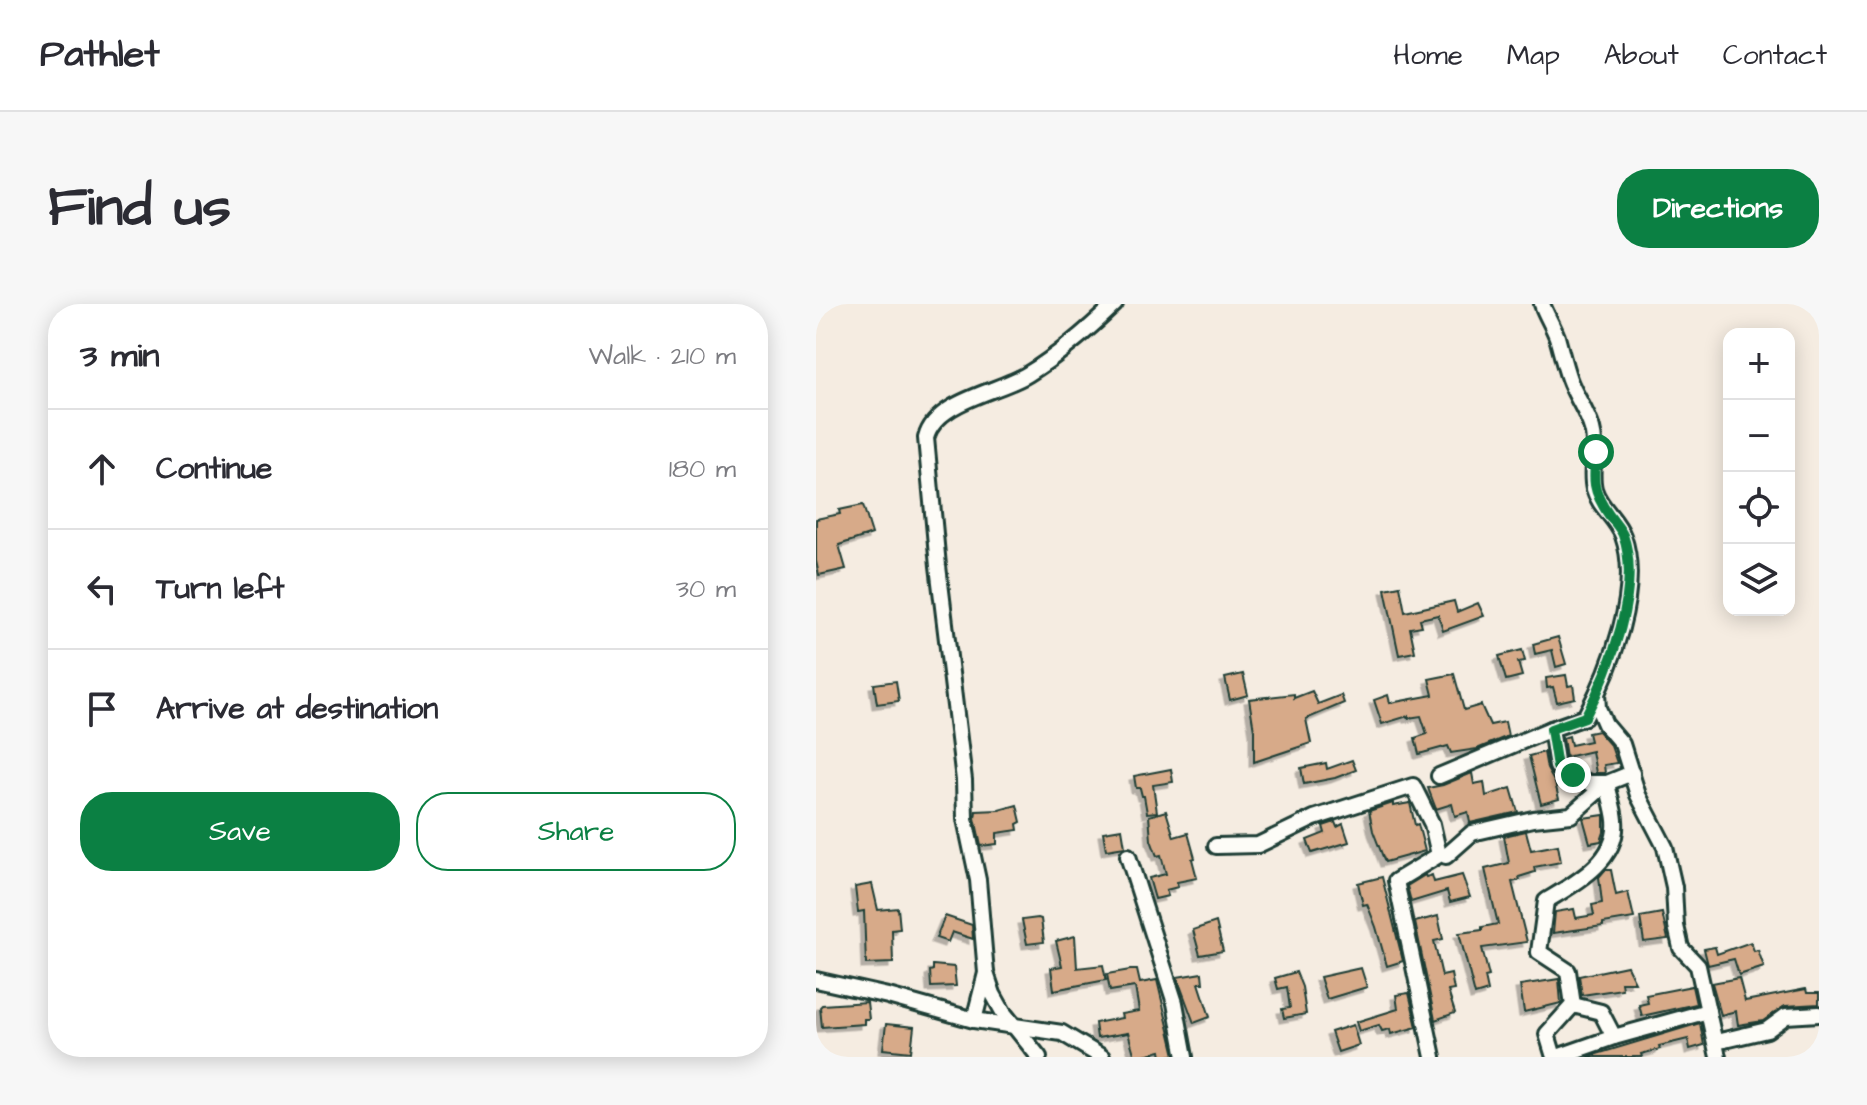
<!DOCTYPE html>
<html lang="en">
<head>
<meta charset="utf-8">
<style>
  :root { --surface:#fff; --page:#f7f7f7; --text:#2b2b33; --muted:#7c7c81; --line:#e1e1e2; --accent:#0b8043 }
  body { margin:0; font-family:"Architects Daughter",sans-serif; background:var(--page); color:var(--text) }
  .controls { position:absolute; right:24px; top:24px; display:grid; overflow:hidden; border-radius:16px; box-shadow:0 4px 20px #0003 }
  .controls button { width:72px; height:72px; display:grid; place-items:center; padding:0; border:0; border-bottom:2px solid var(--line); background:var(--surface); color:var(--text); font:40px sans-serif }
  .stop { position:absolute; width:24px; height:24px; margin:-18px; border:6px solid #0b8043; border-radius:50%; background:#fff }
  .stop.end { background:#0b8043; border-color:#fff; box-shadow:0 2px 8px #0008 }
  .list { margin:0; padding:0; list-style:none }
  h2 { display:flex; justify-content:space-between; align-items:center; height:104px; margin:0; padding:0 32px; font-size:34px }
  h2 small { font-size:26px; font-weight:400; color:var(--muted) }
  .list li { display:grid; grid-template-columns:52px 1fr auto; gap:24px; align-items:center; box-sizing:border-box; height:120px; padding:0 32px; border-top:2px solid var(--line) }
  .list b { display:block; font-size:30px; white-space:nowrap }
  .list em { font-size:26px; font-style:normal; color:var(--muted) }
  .actions { display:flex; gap:16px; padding:24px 32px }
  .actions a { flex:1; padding:18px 0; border:2px solid var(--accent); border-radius:32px; text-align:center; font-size:28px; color:var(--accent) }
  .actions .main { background:var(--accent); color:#fff }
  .icon { flex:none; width:44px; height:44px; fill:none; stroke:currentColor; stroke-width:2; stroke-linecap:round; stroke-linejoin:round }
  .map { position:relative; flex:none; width:1003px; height:753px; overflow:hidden; border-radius:32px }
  header { display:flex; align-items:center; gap:48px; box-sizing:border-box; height:112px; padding:0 40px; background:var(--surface); border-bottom:2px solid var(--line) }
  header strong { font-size:38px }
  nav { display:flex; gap:44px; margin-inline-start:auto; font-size:28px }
  .intro { display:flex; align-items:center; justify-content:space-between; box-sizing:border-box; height:192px; padding:0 48px }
  h1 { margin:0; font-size:56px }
  .button { padding:20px 36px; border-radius:32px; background:var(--accent); color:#fff; font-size:28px; font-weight:700 }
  main { display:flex; gap:48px; padding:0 48px }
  aside { flex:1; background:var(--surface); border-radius:32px; box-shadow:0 4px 20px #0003 }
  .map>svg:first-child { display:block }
  .building { fill:#d7aa89; stroke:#1f3d34; stroke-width:2; filter:url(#shadow) }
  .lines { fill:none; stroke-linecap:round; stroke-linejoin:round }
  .minor-casing { stroke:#1f3d34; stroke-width:20 }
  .minor { stroke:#fdfcf7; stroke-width:14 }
  .route { stroke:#0b8043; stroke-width:10 }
</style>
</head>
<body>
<header>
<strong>Pathlet</strong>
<nav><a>Home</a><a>Map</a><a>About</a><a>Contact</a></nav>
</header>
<div class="intro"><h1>Find us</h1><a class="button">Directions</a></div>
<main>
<aside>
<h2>3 min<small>Walk · 210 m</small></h2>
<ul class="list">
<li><svg class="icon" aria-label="ahead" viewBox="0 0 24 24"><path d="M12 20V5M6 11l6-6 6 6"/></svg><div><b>Continue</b></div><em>180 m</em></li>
<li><svg class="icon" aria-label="left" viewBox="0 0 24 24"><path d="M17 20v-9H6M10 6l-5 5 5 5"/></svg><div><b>Turn left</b></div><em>30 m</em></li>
<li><svg class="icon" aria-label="arrive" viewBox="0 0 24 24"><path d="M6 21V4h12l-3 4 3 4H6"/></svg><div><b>Arrive at destination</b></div></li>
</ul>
<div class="actions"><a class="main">Save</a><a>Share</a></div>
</aside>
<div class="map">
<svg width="1003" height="753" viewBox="0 0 1003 753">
  <defs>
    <filter id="shadow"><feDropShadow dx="-4.5" dy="4.5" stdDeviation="0" flood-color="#0004"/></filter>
  </defs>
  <rect width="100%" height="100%" fill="#f5ece1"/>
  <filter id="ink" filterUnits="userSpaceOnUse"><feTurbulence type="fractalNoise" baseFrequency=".0125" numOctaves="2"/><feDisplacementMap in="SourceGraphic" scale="16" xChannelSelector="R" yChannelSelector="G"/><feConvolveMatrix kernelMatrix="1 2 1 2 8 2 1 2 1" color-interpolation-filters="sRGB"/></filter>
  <g filter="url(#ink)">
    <g class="building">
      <path d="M47 201 56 230 23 241 30 265 3 271 0 257V215L24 210 23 206Z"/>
      <path d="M584 282 589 308 638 297 641 308 662 299 668 312 627 327 622 311 604 315 606 322 594 324 599 348 583 351 569 285Z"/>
      <path d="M742 333 750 360 740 363 736 346 719 350 717 340Z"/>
      <path d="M706 346 709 357 702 358 706 372 690 376 683 352Z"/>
      <path d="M427 370 432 391 414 396 409 374Z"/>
      <path d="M638 370 648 406 665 401 674 421 689 418 692 432 661 445 635 449 632 442 603 450 599 434 611 430 605 412 592 414V412L566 420 558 396 572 391 574 399 617 391 613 375Z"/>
      <path d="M750 371 752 382 757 381 759 394 741 398 737 383 731 384 730 374Z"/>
      <path d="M80 377 83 397 61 400 58 380Z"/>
      <path d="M496 387 502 400 525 391 528 399 490 415 495 439 438 458V426L433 395 478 390V394Z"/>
      <path d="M782 427 795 442 801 459 788 461 789 469H780L776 447 750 453 747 434 753 432 755 441 774 437 772 429Z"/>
      <path d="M728 448 731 465 739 479 743 495 725 500 713 452Z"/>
      <path d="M536 456 540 466 519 474 488 480 485 464 510 459 511 465Z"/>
      <path d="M355 465 357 478 337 481 341 508 331 509 328 492H326L324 484H320L318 472Z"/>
      <path d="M656 469 658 480 668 478 670 492 695 484 702 508 654 519 652 508 639 512 636 500 620 505 612 484 627 481Z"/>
      <path d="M577 499V502L594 499 599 521 602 520 609 547 569 558 557 527 553 507Z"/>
      <path d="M201 501 205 518 201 520 202 526 181 529V540L165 542 159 514 160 507 183 506Z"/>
      <path d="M350 507 358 533 372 529 379 554 376 555 381 574 361 578 362 583 350 586 352 592 339 595 333 574 350 570 345 551 341 552 335 536 333 512Z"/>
      <path d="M788 511V528L785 537 774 539 767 514Z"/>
      <path d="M519 518 521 523 527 520 533 538 496 549 491 536 509 529 507 522Z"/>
      <path d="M306 525 309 543 290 546 287 528Z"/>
      <path d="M710 527 715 546 742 541 745 558 718 563 719 568 703 573 704 576 696 578 711 638 666 644 673 672 669 673 672 687 659 691 643 629 666 626V623L682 620 669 565 693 559 688 532Z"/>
      <path d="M789 566H795L800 591 812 588 818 614 787 619V622L737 629 739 608 758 605 760 614 778 611 776 601 786 599 783 573Z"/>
      <path d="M609 571 610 573 616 571 618 578 646 571 654 593 634 598 631 587 595 598 591 582Z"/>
      <path d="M566 573 587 657 571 662 560 623 551 600 547 601 542 579Z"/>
      <path d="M56 580 62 606 82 604 84 625 76 626 77 659 50 660 48 607 42 608 39 583Z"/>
      <path d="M846 609 852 635 828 638 824 613Z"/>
      <path d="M129 612 156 621 157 635 136 628 132 638 120 634Z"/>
      <path d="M622 612 627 635 618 637 626 672 635 670 638 686 632 687 639 709 619 716 599 618Z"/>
      <path d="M222 614 225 615 228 638 211 640 206 616Z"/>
      <path d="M400 618 407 647 384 651 377 626Z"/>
      <path d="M259 632 261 664 287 661 290 676 238 686 235 664 246 662 240 637Z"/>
      <path d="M935 638 938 647 942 646 948 663 923 671 918 655 892 661 888 645 899 643 901 650Z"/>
      <path d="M117 661 138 663 140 682 115 683 114 667 117 666Z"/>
      <path d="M811 662 819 678H805L806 685 766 691 763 672Z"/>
      <path d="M545 664 551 683 511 695 504 673Z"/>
      <path d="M314 666H321L324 679 341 676 359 751 346 753 345 747 319 753 312 729 281 734 279 719 306 714 305 710 323 707 319 683 294 687 291 670Z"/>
      <path d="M480 668 486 683 490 710 468 714 466 705 474 704 471 683 462 685 459 674Z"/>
      <path d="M386 669 387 679H383L394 713 378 719 361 673Z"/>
      <path d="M923 674 929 697 990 685 991 689H1003V700L969 702 947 717 922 721 920 707 905 711 896 679Z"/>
      <path d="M743 675 745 699 708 708 704 681Z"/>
      <path d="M876 682 880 700 826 712 823 701 832 699 830 691Z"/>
      <path d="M593 689 601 723 575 730 574 725 566 727 563 721 543 727 540 718 582 705 580 691Z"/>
      <path d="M51 698 53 715H48V720L6 723 4 703 6 701Z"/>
      <path d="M884 719 888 741 874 745 872 735 843 742 844 745 825 750 826 753H771Z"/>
      <path d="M70 720 98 723 95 748 67 745Z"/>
      <path d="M537 721 543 741 522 748 515 728Z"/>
    </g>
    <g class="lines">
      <defs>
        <g id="minor">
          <path d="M726 0C730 11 737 22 741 33 745 47 748 61 753 75 759 92 771 107 776 125 782 145 773 166 778 185 783 203 801 215 807 232 826 285 795 365 769 413L735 425 741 463 773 479H791C793 491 798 504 799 516 803 556 760 579 730 597L723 648 752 667 757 701 731 730 738 753"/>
          <path d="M781 390 782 404 789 420 806 440 822 491 849 543 858 583 860 622 865 644 882 662 902 753"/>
          <path d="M623 472 735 425"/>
          <path d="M400 542 442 541 498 514 597 482 616 520 623 551 580 577 617 753"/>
          <path d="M312 552 359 699 369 753"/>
          <path d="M630 552 656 529 717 515 755 511 791 479 816 469"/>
          <path d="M0 676 72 692 158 716 246 729 286 753"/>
          <path d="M757 701 785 708 798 733"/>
          <path d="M158 716 170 669"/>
          <path d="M900 738 951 726 970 712 1003 710"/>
          <path d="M223 753 187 708 177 690 170 669 162 576 149 515 148 476 122 262 110 134C120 96 184 88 212 70 243 51 273 25 299 0"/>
          <path d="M741 753 798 733 892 707"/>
        </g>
      </defs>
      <use href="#minor" class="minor-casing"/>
      <use href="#minor" class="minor"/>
    </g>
  </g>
  <g class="lines" filter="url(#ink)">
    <path class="route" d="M757 471 741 463 735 425 769 413C794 366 826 284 807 231 804 224 798 218 793 211 776 187 777 176 780 148"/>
  </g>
</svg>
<div class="controls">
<button>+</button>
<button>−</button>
<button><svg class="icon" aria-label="locate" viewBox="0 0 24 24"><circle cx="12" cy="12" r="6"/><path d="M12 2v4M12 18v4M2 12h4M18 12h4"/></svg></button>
<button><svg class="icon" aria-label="layers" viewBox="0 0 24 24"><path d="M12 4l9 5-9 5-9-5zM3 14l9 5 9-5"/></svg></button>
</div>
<div class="stop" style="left:780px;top:148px"></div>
<div class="stop end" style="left:757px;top:471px"></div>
</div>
</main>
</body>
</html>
